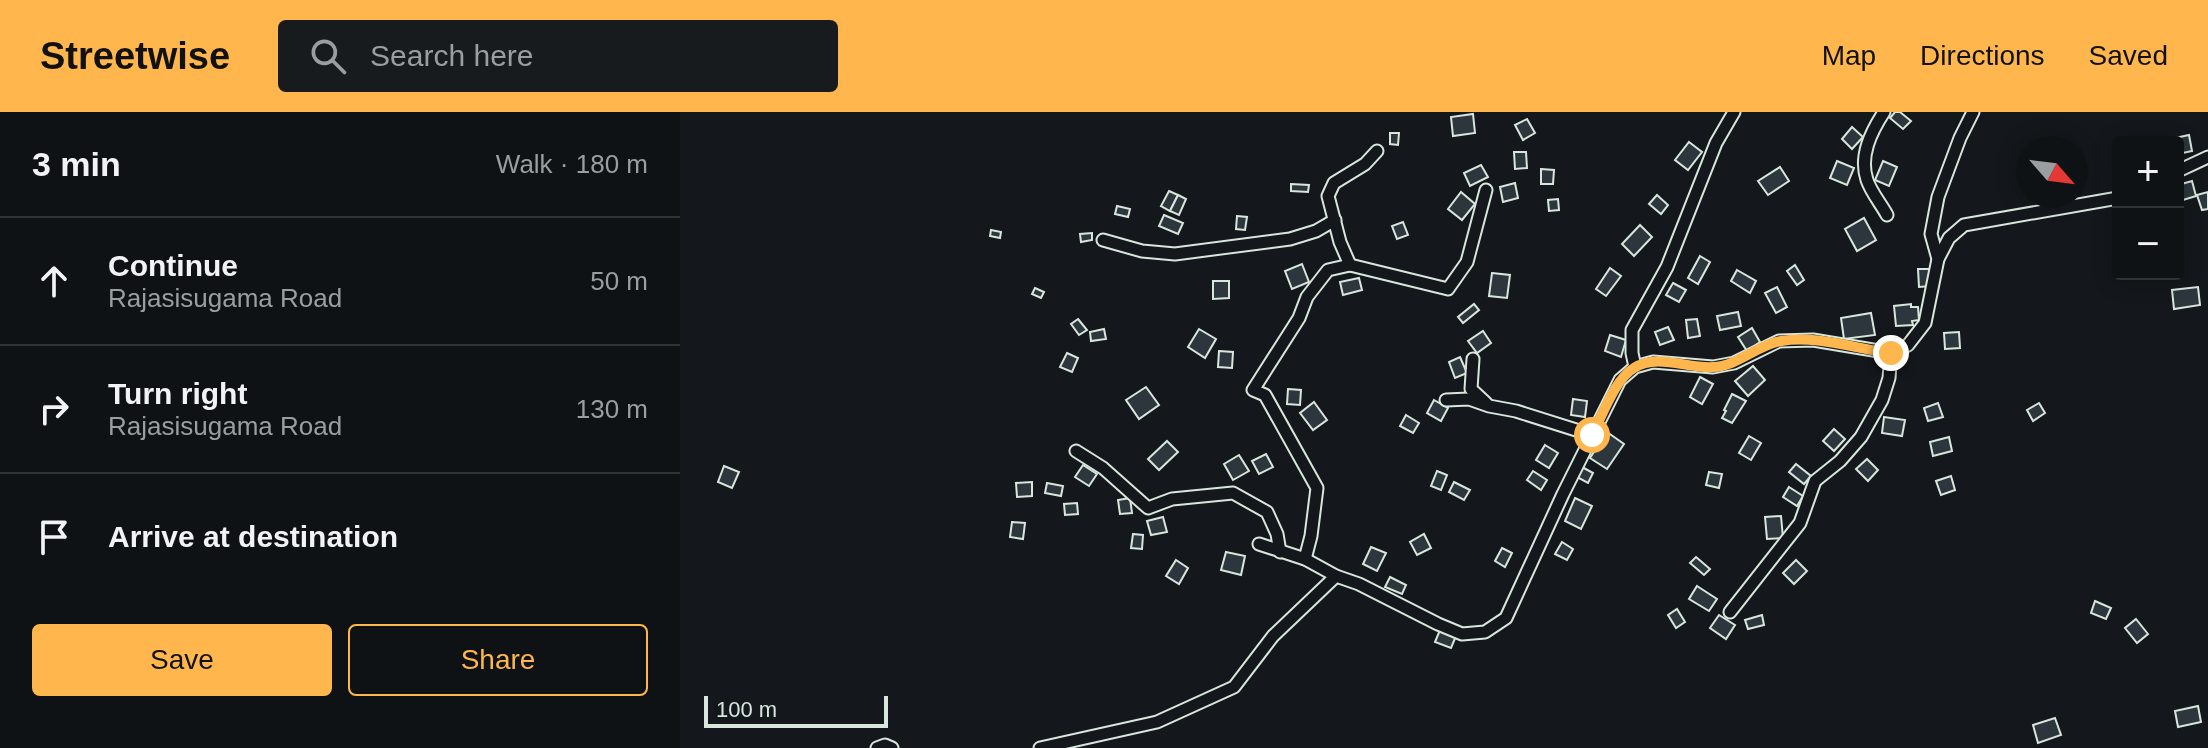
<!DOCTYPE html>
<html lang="en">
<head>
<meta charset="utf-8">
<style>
  :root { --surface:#0f1215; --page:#181b1e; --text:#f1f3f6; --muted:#9b9ea0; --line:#2f3234; --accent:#ffb74d }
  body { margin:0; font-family:Helvetica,sans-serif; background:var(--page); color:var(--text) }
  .controls { position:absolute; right:24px; top:24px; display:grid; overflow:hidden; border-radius:8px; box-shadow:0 4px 20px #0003 }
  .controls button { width:72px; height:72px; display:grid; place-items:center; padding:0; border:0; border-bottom:2px solid var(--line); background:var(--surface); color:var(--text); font:40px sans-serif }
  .compass { position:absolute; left:1336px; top:24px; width:72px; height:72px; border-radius:50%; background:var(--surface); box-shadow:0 4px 20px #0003; rotate:118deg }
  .scale { position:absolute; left:24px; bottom:20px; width:184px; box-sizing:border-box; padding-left:8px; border:4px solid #d8e6dc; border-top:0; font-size:22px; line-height:28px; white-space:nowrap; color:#d8e6dc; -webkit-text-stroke:6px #14181c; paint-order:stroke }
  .stop { position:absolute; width:24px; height:24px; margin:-18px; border:6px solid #ffb74d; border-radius:50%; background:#fff }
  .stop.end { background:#ffb74d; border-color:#fff; box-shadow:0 2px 8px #0008 }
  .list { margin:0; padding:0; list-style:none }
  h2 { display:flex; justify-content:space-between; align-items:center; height:104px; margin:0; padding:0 32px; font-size:34px }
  h2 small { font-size:26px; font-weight:400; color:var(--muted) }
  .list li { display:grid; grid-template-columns:52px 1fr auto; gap:24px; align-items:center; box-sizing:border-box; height:128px; padding:0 32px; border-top:2px solid var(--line) }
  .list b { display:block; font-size:30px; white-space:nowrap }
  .list p { margin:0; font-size:26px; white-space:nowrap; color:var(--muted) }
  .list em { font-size:26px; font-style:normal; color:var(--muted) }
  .actions { display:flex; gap:16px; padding:24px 32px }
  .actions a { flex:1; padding:18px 0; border:2px solid var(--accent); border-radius:8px; text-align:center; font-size:28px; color:var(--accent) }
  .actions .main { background:var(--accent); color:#111 }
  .icon { flex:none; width:44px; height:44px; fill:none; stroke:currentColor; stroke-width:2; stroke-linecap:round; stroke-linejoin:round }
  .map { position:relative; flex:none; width:1528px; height:636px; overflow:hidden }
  header { display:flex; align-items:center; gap:48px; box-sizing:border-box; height:112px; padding:0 40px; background:var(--accent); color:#111 }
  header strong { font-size:38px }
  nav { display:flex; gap:44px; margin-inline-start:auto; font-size:28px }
  .search { width:560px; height:72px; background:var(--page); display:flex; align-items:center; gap:20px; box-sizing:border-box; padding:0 28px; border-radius:8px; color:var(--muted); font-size:30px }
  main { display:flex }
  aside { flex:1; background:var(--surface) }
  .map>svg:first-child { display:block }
  .building { fill:#2c363c; stroke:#d8e6dc; stroke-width:2 }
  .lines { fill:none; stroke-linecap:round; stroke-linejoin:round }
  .street-casing { stroke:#d8e6dc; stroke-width:15 }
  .street { stroke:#14181c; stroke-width:11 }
  .route { stroke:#ffb74d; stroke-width:10 }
</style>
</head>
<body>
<header>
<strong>Streetwise</strong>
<div class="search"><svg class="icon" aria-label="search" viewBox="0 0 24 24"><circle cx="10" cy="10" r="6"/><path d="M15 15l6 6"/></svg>Search here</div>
<nav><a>Map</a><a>Directions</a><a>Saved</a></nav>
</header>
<main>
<aside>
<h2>3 min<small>Walk · 180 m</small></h2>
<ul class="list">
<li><svg class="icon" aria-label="ahead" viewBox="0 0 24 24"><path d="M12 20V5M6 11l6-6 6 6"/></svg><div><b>Continue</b><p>Rajasisugama Road</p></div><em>50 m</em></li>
<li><svg class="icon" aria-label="right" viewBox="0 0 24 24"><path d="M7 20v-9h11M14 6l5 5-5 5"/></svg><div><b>Turn right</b><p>Rajasisugama Road</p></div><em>130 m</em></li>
<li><svg class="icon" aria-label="arrive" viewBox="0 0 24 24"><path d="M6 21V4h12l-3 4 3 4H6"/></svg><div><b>Arrive at destination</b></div></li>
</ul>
<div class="actions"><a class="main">Save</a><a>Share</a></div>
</aside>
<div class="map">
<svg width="1528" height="636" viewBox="0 0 1528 636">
  <rect width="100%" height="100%" fill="#14181c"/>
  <g class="building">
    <path d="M1215 0H1220L1231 9 1223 17 1210 6Z"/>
    <path d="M793 2 795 21 773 24 771 5Z"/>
    <path d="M847 7 855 21 843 28 835 13Z"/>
    <path d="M1172 15 1183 25 1172 37 1162 27Z"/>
    <path d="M710 21H719L718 33 710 32Z"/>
    <path d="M1509 23 1512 39 1498 42V30H1496L1495 26Z"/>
    <path d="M1009 30 1022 40 1008 58 995 48Z"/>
    <path d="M834 40H846L847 56 835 57Z"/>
    <path d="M1157 49 1174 56 1167 73 1150 66Z"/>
    <path d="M1203 49 1217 55 1209 74 1195 68Z"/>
    <path d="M801 53 808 65 790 74 784 61Z"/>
    <path d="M1100 55 1109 69 1088 83 1078 69Z"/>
    <path d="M861 57 874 58 873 72H861Z"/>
    <path d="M1512 69 1516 84 1503 88 1498 73Z"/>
    <path d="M835 71 838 86 823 90 820 75Z"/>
    <path d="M611 72 629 73 628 80 611 79Z"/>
    <path d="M489 79 498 83 490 99 481 94Z"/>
    <path d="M781 80 795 92 782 108 768 97Z"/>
    <path d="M1528 80V97L1522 98 1517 83Z"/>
    <path d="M498 83 506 87 499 103 490 99Z"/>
    <path d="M977 83 988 93 981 102 969 92Z"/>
    <path d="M878 87 879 98 869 99 868 88Z"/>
    <path d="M437 94 450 97 448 105 435 102Z"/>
    <path d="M484 103 503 111 498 122 479 114Z"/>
    <path d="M557 104 567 105 565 118 556 117Z"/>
    <path d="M1184 106 1196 128 1177 139 1165 117Z"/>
    <path d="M723 110 728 123 717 127 712 114Z"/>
    <path d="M960 113 972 125 954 144 942 132Z"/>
    <path d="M311 118 321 120 320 126 310 124Z"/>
    <path d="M412 121V128L401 130 400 122Z"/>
    <path d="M1020 144 1030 150 1018 172 1008 166Z"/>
    <path d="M622 152 629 170 612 177 605 159Z"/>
    <path d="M1115 153 1124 168 1117 173 1107 159Z"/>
    <path d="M930 156 941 164 926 184 916 177Z"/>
    <path d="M1238 157H1250L1251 174 1239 175Z"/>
    <path d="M1057 158 1076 169 1070 181 1051 169Z"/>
    <path d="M812 161 830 163 827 186 809 184Z"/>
    <path d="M679 166 682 178 663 183 660 170Z"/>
    <path d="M533 169H549V186L533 187Z"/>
    <path d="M993 171 1006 178 999 190 986 183Z"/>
    <path d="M1097 175 1107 195 1096 201 1085 181Z"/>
    <path d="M1518 175 1520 193 1494 197 1492 178Z"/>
    <path d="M355 176 364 180 361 186 352 182Z"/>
    <path d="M794 192 799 198 783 211 778 205Z"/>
    <path d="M1231 192V195H1238L1239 208 1232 209 1233 213 1216 214 1214 194Z"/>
    <path d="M1058 200 1061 214 1040 218 1037 204Z"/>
    <path d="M1191 201 1195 223 1164 227 1161 206Z"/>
    <path d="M398 207 407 218 399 223 391 212Z"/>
    <path d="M1017 207 1020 224 1008 226 1006 208Z"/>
    <path d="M988 215 994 228 980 233 975 220Z"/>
    <path d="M1072 216 1080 230 1067 239 1058 225Z"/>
    <path d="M424 217 426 227 411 229 410 220Z"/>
    <path d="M519 217 536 227 525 246 508 235Z"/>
    <path d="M803 219 811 231 797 241 788 229Z"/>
    <path d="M1279 220 1280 236 1265 237 1264 221Z"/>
    <path d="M930 223 946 228 941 245 925 239Z"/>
    <path d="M539 239 553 240 552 256 538 255Z"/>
    <path d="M387 241 398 246 392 260 380 255Z"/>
    <path d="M780 245 787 261 775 266 769 250Z"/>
    <path d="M1073 254 1085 268 1068 284 1055 269Z"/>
    <path d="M1020 265 1033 272 1022 292 1010 285Z"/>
    <path d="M466 275 479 293 459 307 446 288Z"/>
    <path d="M608 277 621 278 620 293 607 292Z"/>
    <path d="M1052 282 1066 289 1052 311 1042 306 1046 299 1044 298Z"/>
    <path d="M893 287 907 289 905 305 891 303Z"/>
    <path d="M754 288 768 296 761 309 747 301Z"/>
    <path d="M634 290 647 308 633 318 620 301Z"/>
    <path d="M1258 291 1263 305 1248 309 1244 296Z"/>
    <path d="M1359 291 1365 301 1353 309 1347 298Z"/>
    <path d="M726 303 739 311 733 321 720 314Z"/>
    <path d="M1204 305 1225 308 1222 324 1202 321Z"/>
    <path d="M1154 317 1165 327 1154 339 1143 329Z"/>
    <path d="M927 320 944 332 927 357 910 346Z"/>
    <path d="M1069 324 1081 331 1071 348 1059 341Z"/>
    <path d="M1269 325 1272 339 1253 344 1250 330Z"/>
    <path d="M487 329 498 340 479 358 468 347Z"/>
    <path d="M865 333 878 341 869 356 856 348Z"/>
    <path d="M586 342 593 355 579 362 572 349Z"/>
    <path d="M559 343 569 359 553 368 544 352Z"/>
    <path d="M1187 347 1198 358 1188 369 1176 357Z"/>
    <path d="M1116 352 1131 364 1124 372 1109 360Z"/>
    <path d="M403 353 417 362 409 374 395 365Z"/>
    <path d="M44 354 59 360 52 376 38 370Z"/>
    <path d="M902 355 913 361 908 371 897 365Z"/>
    <path d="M757 359 767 363 761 378 751 374Z"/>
    <path d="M853 359 867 368 861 378 847 368Z"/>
    <path d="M1029 360 1042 362 1039 376 1026 373Z"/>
    <path d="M1271 364 1275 378 1261 383 1256 369Z"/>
    <path d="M352 370V384L337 385 336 371Z"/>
    <path d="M774 370 790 378 784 388 769 380Z"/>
    <path d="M367 371 383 374 381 384 365 381Z"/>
    <path d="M1109 375 1123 384 1117 394 1103 385Z"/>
    <path d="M450 386 452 401 440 402 438 388Z"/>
    <path d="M895 386 912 394 901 417 885 409Z"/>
    <path d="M397 391 398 402 385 403 384 392Z"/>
    <path d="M1101 404 1103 426 1087 427 1085 405Z"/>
    <path d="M483 405 487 420 471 423 467 409Z"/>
    <path d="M332 410 345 411 343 427 330 425Z"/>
    <path d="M453 422 463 423 462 437 451 436Z"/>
    <path d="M744 422 751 436 737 443 730 430Z"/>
    <path d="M882 430 893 437 887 448 875 442Z"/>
    <path d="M691 435 706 441 697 459 683 452Z"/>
    <path d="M822 436 832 441 825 455 815 449Z"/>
    <path d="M546 440 565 444 561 463 541 458Z"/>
    <path d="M1016 445 1030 457 1024 463 1010 451Z"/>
    <path d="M496 448 508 456 499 472 486 464Z"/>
    <path d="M1116 448 1127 459 1114 472 1103 461Z"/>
    <path d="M710 465 726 473 722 482 705 475Z"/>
    <path d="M1017 474 1037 487 1029 499 1009 487Z"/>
    <path d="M1415 489 1431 496 1426 507 1411 501Z"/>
    <path d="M997 497 1005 510 996 516 988 503Z"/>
    <path d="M1039 503 1055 513 1046 527 1030 516Z"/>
    <path d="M1082 503 1084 513 1068 517 1065 508Z"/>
    <path d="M1456 507 1468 522 1457 531 1445 516Z"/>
    <path d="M760 518 776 524 771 536 755 530Z"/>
    <path d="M1518 594 1521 610 1498 615 1495 599Z"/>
    <path d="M1375 606 1381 623 1358 631 1353 613Z"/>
  </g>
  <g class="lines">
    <defs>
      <g id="street">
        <path d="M1204 0C1191 20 1179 44 1187 68 1191 80 1201 92 1207 103"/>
        <path d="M1498 59 1528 45"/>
        <path d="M423 128 462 139 495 142 610 127 636 119 655 108"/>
        <path d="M1258 147 1251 122 1258 85 1280 26 1293 0"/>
        <path d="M670 153 660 130 648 84 654 71 685 52 697 39"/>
        <path d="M793 247 791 277 806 291"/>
        <path d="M955 255 952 241V218L987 155 1036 31 1054 0"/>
        <path d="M766 288 789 287 809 294 836 299 912 323"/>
        <path d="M396 339 423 356 468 396 492 387 553 381 587 400 597 422 600 440"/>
        <path d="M579 432 625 447 656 464"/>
        <path d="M625 447 631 424 637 376 585 283 573 278 619 206 627 185 648 158 670 153 768 177 787 150 806 78"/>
        <path d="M1050 500 1120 411 1135 369 1160 349 1181 325 1202 288 1209 266 1211 241"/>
        <path d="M197 636 205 633 212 636"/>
        <path d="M360 636 477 610 554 575 593 524 656 464 679 472 758 512 782 522 805 520 826 506 883 382 940 268 955 255 973 250 1033 255 1054 251 1099 229 1133 228 1211 241 1228 233 1245 211 1258 147 1269 126 1284 113 1438 86"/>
      </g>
    </defs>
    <use href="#street" class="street-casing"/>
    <use href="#street" class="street"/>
  </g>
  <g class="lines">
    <path class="route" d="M912 323C923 303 934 268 954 256 977 241 1008 257 1033 255 1058 254 1077 233 1101 229 1138 223 1175 237 1211 241"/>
  </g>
</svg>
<div class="controls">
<button>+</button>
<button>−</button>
</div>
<svg class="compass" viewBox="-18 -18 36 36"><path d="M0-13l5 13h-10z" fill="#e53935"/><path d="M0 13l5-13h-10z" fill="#9b9ea0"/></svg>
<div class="scale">100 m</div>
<div class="stop" style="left:912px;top:323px"></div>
<div class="stop end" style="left:1211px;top:241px"></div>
</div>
</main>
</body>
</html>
